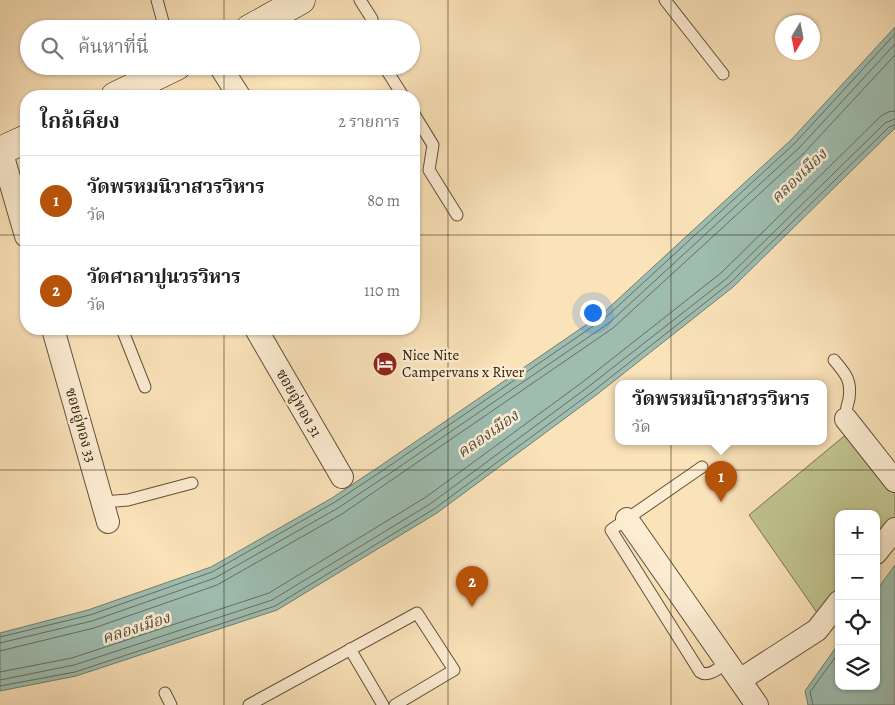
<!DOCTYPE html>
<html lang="th">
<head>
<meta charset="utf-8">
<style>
  :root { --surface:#fff; --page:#f6f6f6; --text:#222; --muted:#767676; --line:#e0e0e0; --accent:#b45309 }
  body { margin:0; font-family:Alegreya,"Noto Serif Thai",serif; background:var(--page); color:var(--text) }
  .controls { position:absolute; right:15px; bottom:15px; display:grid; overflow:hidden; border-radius:10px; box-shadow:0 1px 4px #0004 }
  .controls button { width:45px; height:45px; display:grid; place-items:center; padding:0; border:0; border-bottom:1px solid var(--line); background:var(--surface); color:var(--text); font:25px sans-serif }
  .compass { position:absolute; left:775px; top:15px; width:45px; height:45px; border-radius:50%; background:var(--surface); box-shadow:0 1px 4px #0004; rotate:190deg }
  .you { position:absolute; left:592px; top:312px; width:18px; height:18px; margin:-12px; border:4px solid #fff; border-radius:50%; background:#1a73e8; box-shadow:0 0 0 8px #1a73e833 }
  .badge { display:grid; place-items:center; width:32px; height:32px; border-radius:50%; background:var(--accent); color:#fff; font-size:16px; font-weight:700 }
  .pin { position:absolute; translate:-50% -41px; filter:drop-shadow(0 1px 2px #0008) }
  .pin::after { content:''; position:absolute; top:26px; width:18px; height:15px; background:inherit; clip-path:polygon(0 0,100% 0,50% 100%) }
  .popup { position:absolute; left:615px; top:380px; width:212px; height:65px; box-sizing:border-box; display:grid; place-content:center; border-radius:10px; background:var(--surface); filter:drop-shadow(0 1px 4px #0005); font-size:16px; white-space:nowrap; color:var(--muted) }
  .popup b { font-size:19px; color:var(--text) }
  .popup::after { content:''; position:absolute; left:50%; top:100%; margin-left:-10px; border:10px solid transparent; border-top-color:var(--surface) }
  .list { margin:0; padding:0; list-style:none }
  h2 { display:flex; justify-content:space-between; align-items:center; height:65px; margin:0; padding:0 20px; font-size:21px }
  h2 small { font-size:16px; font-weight:400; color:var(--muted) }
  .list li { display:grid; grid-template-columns:32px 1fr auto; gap:15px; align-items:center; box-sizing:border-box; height:90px; padding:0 20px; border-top:1px solid var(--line) }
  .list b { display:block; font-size:19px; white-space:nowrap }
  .list p { margin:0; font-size:16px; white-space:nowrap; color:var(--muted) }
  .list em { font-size:16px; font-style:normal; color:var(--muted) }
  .icon { flex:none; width:28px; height:28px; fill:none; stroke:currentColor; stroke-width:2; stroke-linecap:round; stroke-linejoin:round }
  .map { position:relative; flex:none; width:895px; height:705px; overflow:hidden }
  .search { position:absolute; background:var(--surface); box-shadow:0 1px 4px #0004; left:20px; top:20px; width:400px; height:55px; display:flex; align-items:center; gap:12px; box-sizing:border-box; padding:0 18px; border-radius:28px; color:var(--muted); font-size:19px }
  .panel { position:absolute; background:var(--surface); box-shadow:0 1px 4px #0004; left:20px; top:90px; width:400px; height:245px; border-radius:20px }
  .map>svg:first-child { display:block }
  .green { fill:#c0c38e; stroke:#78724e }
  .water { fill:#9ebdb0; stroke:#727e70 }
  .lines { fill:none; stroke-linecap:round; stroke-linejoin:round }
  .shore { stroke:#686e60; stroke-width:1 }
  .service-casing { stroke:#63503a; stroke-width:13 }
  .minor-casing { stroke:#63503a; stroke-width:24 }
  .secondary-casing { stroke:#31200f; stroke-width:29 }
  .service { stroke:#fcecd2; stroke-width:11 }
  .minor { stroke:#fcecd2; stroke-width:22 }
  .secondary { stroke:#fcecd2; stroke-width:28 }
  .grid { fill:none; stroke:#31200f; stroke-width:1; stroke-opacity:0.55 }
  .labels { text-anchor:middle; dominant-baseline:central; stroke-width:5; stroke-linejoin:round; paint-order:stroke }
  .poi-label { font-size:15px; fill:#31200f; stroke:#fcecd2; text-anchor:start }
  .street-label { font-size:15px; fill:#31200f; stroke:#fcecd2 }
  .water-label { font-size:16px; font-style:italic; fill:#524f3f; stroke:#fcecd2 }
</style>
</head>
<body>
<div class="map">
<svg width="895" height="705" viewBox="0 0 895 705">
  <rect width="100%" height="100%" fill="#fae2b9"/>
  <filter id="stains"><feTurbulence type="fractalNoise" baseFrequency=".004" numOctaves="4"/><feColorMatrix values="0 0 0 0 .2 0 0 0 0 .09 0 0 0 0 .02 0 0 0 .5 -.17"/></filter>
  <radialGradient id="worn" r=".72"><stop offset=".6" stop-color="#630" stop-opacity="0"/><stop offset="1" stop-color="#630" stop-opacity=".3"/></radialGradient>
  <path class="green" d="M849 432 895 490V518L876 542V514H839V592L820 617 749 515Z"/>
  <g class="water">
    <path d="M895 27V128L733 287 595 396 437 513 277 610 76 676 0 691V633L88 610 211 567 332 498 380 466 602 314 791 140Z"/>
    <path d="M895 565V705H808L805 691 839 643V686H876V591Z"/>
  </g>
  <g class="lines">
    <g class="shore">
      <path d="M0 637 90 615 212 572 335 502 382 471 605 318 795 143 895 34"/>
      <path d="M0 643 92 621 215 578 338 508 386 476 609 323 799 148 895 44"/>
      <path d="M0 651 94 628 217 585 342 514 613 328 804 153 895 55"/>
      <path d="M0 672 72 658 269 593 426 497 584 381 721 273 881 116 888 112 895 111"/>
      <path d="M0 680 74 665 272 600 430 504 588 387 726 279 885 123 895 119"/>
      <path d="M0 686 75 672 275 606 434 509 592 392 730 283 889 127 895 125"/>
      <path d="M813 705 810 692 839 652"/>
    </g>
    <defs>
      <g id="service">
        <path d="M157 0 165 29"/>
        <path d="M360 0 372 19 373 29"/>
        <path d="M665 0 723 74"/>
        <path d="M384 66 403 96"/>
        <path d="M414 114 433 145 429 170 457 215"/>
        <path d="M122 329 145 387"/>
        <path d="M834 360C845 373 852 380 849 399 847 407 845 411 846 419"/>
        <path d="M702 467 611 530 700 672C709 678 720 667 728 662"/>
        <path d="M103 502 128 500 192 483"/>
        <path d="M350 649 383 705"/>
        <path d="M165 693 171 705"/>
        <path d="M249 705 417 613 454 670 395 705"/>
      </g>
      <g id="minor">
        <path d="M220 66 239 96"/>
        <path d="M1 150 26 236"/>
        <path d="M53 329 108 522"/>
        <path d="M256 329 342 477"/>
        <path d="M846 419 895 481"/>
        <path d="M627 519 757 705"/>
        <path d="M876 553 895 529"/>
        <path d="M740 680 817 630 839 602"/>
      </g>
      <g id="secondary">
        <path d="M249 29 301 0"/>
        <path d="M115 96 177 66"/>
        <path d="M0 151 26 139"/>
      </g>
    </defs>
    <use href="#service" class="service-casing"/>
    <use href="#minor" class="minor-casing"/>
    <use href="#secondary" class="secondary-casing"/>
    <use href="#service" class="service"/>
    <use href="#minor" class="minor"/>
    <use href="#secondary" class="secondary"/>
  </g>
  <path class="grid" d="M224 0V29M448 0V705M671 0V705M224 66V96M0 235H26M414 235H895M224 329V705M0 470H895"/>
  <defs>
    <symbol id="hotel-disc" viewBox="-11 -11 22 22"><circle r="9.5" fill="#8f2418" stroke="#fcecd2"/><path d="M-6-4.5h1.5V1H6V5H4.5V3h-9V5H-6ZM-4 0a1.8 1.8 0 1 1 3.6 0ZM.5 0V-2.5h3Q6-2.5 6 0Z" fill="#fff"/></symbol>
  </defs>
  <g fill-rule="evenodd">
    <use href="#hotel-disc" x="371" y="350" width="28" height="28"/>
  </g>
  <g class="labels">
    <g class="poi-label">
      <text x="402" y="355">Nice Nite<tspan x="402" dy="17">Campervans x River</tspan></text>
    </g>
    <g class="street-label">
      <text transform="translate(299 403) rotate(60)">ซอยอู่ทอง 31</text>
      <text transform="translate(81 425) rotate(74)">ซอยอู่ทอง 33</text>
    </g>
    <g class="water-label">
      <text transform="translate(799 176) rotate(-44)">คลองเมือง</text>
      <text transform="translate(488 434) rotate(-35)">คลองเมือง</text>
      <text transform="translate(136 628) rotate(-18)">คลองเมือง</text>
    </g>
  </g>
  <rect width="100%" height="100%" filter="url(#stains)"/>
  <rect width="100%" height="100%" fill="url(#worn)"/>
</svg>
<div class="controls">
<button>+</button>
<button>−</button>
<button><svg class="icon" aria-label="locate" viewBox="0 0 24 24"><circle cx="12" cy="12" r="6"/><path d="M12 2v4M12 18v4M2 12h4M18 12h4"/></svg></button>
<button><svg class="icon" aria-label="layers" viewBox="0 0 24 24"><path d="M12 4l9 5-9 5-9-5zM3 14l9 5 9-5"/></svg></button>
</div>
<svg class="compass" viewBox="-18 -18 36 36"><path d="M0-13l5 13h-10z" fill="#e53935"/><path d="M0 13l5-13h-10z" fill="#767676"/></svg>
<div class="you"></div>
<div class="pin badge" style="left:721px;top:502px">1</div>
<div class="popup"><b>วัดพรหมนิวาสวรวิหาร</b>วัด</div>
<div class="pin badge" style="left:472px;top:607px">2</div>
<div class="search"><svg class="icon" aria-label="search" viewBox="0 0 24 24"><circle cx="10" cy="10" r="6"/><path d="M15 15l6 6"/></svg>ค้นหาที่นี่</div>
<section class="panel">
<h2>ใกล้เคียง<small>2 รายการ</small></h2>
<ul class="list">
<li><span class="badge">1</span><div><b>วัดพรหมนิวาสวรวิหาร</b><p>วัด</p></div><em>80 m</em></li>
<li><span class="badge">2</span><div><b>วัดศาลาปูนวรวิหาร</b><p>วัด</p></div><em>110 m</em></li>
</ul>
</section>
</div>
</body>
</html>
